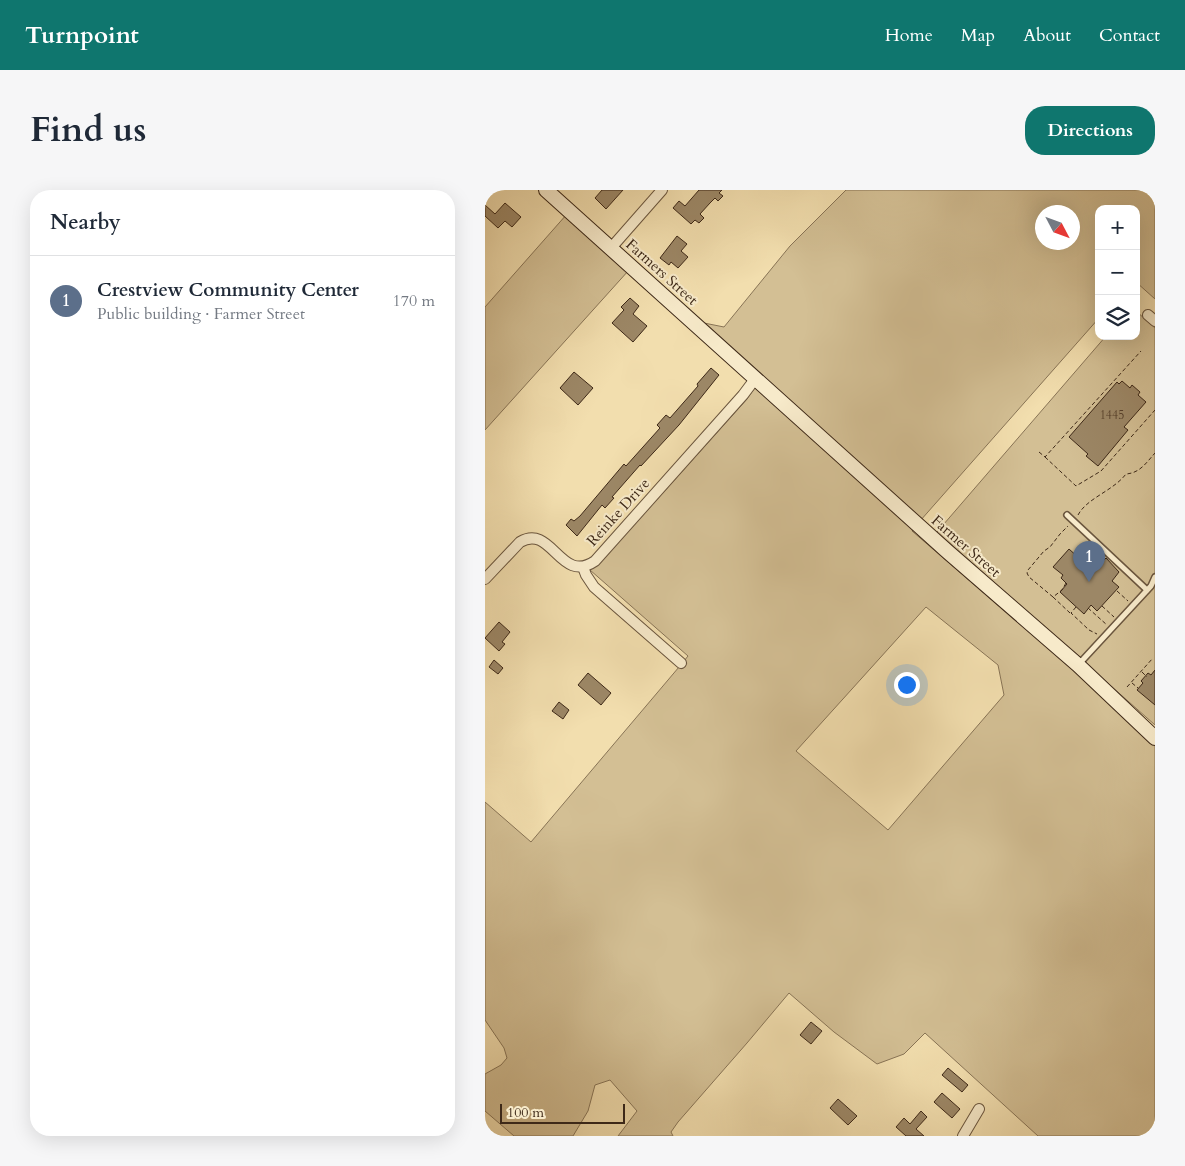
<!DOCTYPE html>
<html lang="en">
<head>
<meta charset="utf-8">
<style>
  :root { --surface:#fff; --page:#f6f6f7; --text:#1f2937; --muted:#747a83; --line:#e0e1e3; --accent:#0f766e }
  body { margin:0; font-family:Cardo,serif; background:var(--page); color:var(--text) }
  .controls { position:absolute; right:15px; top:15px; display:grid; overflow:hidden; border-radius:10px; box-shadow:0 5px 20px #0002 }
  .controls button { width:45px; height:45px; display:grid; place-items:center; padding:0; border:0; border-bottom:1px solid var(--line); background:var(--surface); color:var(--text); font:25px sans-serif }
  .compass { position:absolute; left:550px; top:15px; width:45px; height:45px; border-radius:50%; background:var(--surface); box-shadow:0 5px 20px #0002; rotate:131deg }
  .scale { position:absolute; left:15px; bottom:12px; width:125px; box-sizing:border-box; padding-left:5px; border:2px solid #3e2918; border-top:0; font-size:14px; line-height:18px; white-space:nowrap; color:#3e2918; -webkit-text-stroke:4px #f7eaca; paint-order:stroke }
  .you { position:absolute; left:421px; top:494px; width:18px; height:18px; margin:-12px; border:4px solid #fff; border-radius:50%; background:#1a73e8; box-shadow:0 0 0 8px #1a73e833 }
  .badge { display:grid; place-items:center; width:32px; height:32px; border-radius:50%; background:var(--accent); color:#fff; font-size:16px; font-weight:700 }
  .pin { position:absolute; translate:-50% -41px; filter:drop-shadow(0 1px 2px #0008) }
  .pin::after { content:''; position:absolute; top:26px; width:18px; height:15px; background:inherit; clip-path:polygon(0 0,100% 0,50% 100%) }
  .list { margin:0; padding:0; list-style:none }
  h2 { display:flex; justify-content:space-between; align-items:center; height:65px; margin:0; padding:0 20px; font-size:21px }
  h2 small { font-size:16px; font-weight:400; color:var(--muted) }
  .list li { display:grid; grid-template-columns:32px 1fr auto; gap:15px; align-items:center; box-sizing:border-box; height:90px; padding:0 20px; border-top:1px solid var(--line) }
  .list b { display:block; font-size:19px; white-space:nowrap }
  .list p { margin:0; font-size:16px; white-space:nowrap; color:var(--muted) }
  .list em { font-size:16px; font-style:normal; color:var(--muted) }
  .icon { flex:none; width:28px; height:28px; fill:none; stroke:currentColor; stroke-width:2; stroke-linecap:round; stroke-linejoin:round }
  .map { position:relative; flex:none; width:670px; height:946px; overflow:hidden; border-radius:20px }
  header { display:flex; align-items:center; gap:30px; box-sizing:border-box; height:70px; padding:0 25px; background:var(--accent); color:#fff }
  header strong { font-size:24px }
  nav { display:flex; gap:28px; margin-inline-start:auto; font-size:18px }
  .intro { display:flex; align-items:center; justify-content:space-between; box-sizing:border-box; height:120px; padding:0 30px }
  h1 { margin:0; font-size:35px }
  .button { padding:12px 22px; border-radius:20px; background:var(--accent); color:#fff; font-size:18px; font-weight:700 }
  main { display:flex; gap:30px; padding:0 30px }
  aside { flex:1; background:var(--surface); border-radius:20px; box-shadow:0 5px 20px #0002 }
  .map>svg:first-child { display:block }
  .green { fill:#d3bf94; stroke:#887456; fill-rule:evenodd }
  .building { fill:#9c8766; stroke:#3e2918 }
  .lines { fill:none; stroke-linecap:round; stroke-linejoin:round }
  .lane-casing { stroke:#6b563e; stroke-width:8 }
  .street-casing { stroke:#6b563e; stroke-width:12 }
  .secondary-casing { stroke:#3e2918; stroke-width:16 }
  .path { stroke:#3e2918; stroke-width:1; stroke-dasharray:4 2.5; stroke-linecap:butt }
  .lane { stroke:#f7eaca; stroke-width:5 }
  .street { stroke:#f7eaca; stroke-width:10 }
  .secondary { stroke:#f7eaca; stroke-width:14 }
  .labels { text-anchor:middle; dominant-baseline:central; stroke-width:4; stroke-linejoin:round; paint-order:stroke }
  .number-label { font-size:12px; fill:#56402c }
  .street-label { font-size:15px; fill:#3e2918; stroke:#f7eaca }
</style>
</head>
<body>
<header>
<strong>Turnpoint</strong>
<nav><a>Home</a><a>Map</a><a>About</a><a>Contact</a></nav>
</header>
<div class="intro"><h1>Find us</h1><a class="button">Directions</a></div>
<main>
<aside>
<h2>Nearby<small></small></h2>
<ul class="list">
<li><span class="badge" style="background:#5c6f8a">1</span><div><b>Crestview Community Center</b><p>Public building · Farmer Street</p></div><em>170 m</em></li>
</ul>
</aside>
<div class="map">
<svg width="670" height="946" viewBox="0 0 670 946">
  <rect width="100%" height="100%" fill="#f2deae"/>
  <filter id="stains"><feTurbulence type="fractalNoise" baseFrequency=".004" numOctaves="4"/><feColorMatrix values="0 0 0 0 .2 0 0 0 0 .09 0 0 0 0 .02 0 0 0 .5 -.17"/></filter>
  <radialGradient id="worn" r=".72"><stop offset=".6" stop-color="#630" stop-opacity="0"/><stop offset="1" stop-color="#630" stop-opacity=".3"/></radialGradient>
  <g class="green">
    <path d="M361 0H670V109L651 92V19H614V128L435 331 218 135 219 133 239 137 305 56ZM558 22H588V52H558Z"/>
    <path d="M82 24 144 80 0 240V117Z"/>
    <path d="M651 121 670 138V535L452 342 621 146H651Z"/>
    <path d="M271 196 429 338 427 341 623 510 670 553V946H553L440 843 419 864 392 874 349 842 304 803 262 853 193 932 186 942 188 946H133L152 921 125 890 110 895 103 921 88 946H29L0 921V884L16 875 22 868 19 858 0 830V612L46 652 194 477 197 479 202 473 199 471 203 466 105 380 114 374 262 209ZM441 417 513 475 519 505 403 640 311 561Z"/>
  </g>
  <g class="building">
    <path d="M117 0H138L121 19 110 8Z"/>
    <path d="M214 0H237L234 3 238 6 233 11 230 8 225 13 215 24 219 28 214 33 210 30 206 34 188 18 194 11 200 16Z"/>
    <path d="M20 13 36 27 27 37 20 31 13 38 0 26V15L10 24Z"/>
    <path d="M192 46 202 54 196 61 203 67 193 78 186 72 184 75 175 68Z"/>
    <path d="M145 108 154 116 148 124 162 136 148 152 127 133 139 120 136 117Z"/>
    <path d="M226 178 234 185 194 235 156 276 155 275 127 307 129 308 120 318 117 315 92 346 81 335 86 329 89 331 95 326 139 274 141 276 175 238 172 235 181 225 185 228 213 196 212 194Z"/>
    <path d="M89 182 108 198 93 215 75 198Z"/>
    <path d="M637 191 645 198 647 195 655 202 653 205 661 212 639 237 643 240 613 276 601 266 603 264 584 247 632 192 634 194Z"/>
    <path d="M584 359 594 368 597 364 603 370 611 362 619 370 621 368 634 382 627 391 634 397 612 421 606 415 599 424 575 402 582 394 576 388 578 385 568 377Z"/>
    <path d="M14 432 25 442 17 452 20 454 14 461 0 448Z"/>
    <path d="M9 470 18 478 13 484 4 477Z"/>
    <path d="M670 480V515L652 500 658 493 656 491 663 483 666 485Z"/>
    <path d="M103 483 126 503 116 515 93 495Z"/>
    <path d="M74 512 84 520 78 529 67 521Z"/>
    <path d="M326 832 337 841 326 854 315 845Z"/>
    <path d="M463 878 483 895 477 902 457 885Z"/>
    <path d="M457 903 475 919 467 928 449 912Z"/>
    <path d="M353 909 372 926 363 935 345 918Z"/>
    <path d="M436 921 442 927 431 939 439 946H421L411 937 419 928 425 934Z"/>
  </g>
  <g class="lines">
    <defs>
      <g id="lane">
        <path d="M582 325 662 400"/>
        <path d="M593 475 666 396 670 387"/>
      </g>
      <g id="street">
        <path d="M126 58 177 0"/>
        <path d="M663 125 670 131"/>
        <path d="M98 377 101 385 109 397 196 473"/>
        <path d="M0 389 35 352C67 333 75 395 110 371L258 205 270 189"/>
        <path d="M478 946 494 919"/>
      </g>
      <path id="secondary" d="M61 0 463 362 593 475 670 548"/>
    </defs>
    <use href="#lane" class="lane-casing"/>
    <use href="#street" class="street-casing"/>
    <use href="#secondary" class="secondary-casing"/>
    <g class="path">
      <path d="M554 262 560 267 656 161"/>
      <path d="M560 267 591 296 616 281 670 220"/>
      <path d="M593 325C602 308 628 301 641 284 655 283 661 273 670 263"/>
      <path d="M581 393 577 400 568 407 585 423"/>
      <path d="M632 401 643 411"/>
      <path d="M568 407 544 387 542 383 543 380 559 361 565 357 575 344 583 336"/>
      <path d="M617 416 629 427"/>
      <path d="M591 417 586 423 604 440 612 444"/>
      <path d="M603 418 622 435"/>
      <path d="M657 482 662 487"/>
      <path d="M647 493 653 498"/>
      <path d="M642 497 668 468"/>
    </g>
    <use href="#lane" class="lane"/>
    <use href="#street" class="street"/>
    <use href="#secondary" class="secondary"/>
  </g>
  <g class="labels">
    <g class="number-label">
      <text x="627" y="225">1445</text>
    </g>
    <g class="street-label">
      <text transform="translate(177 82) rotate(42)">Farmers Street</text>
      <text transform="translate(133 322) rotate(-48)">Reinke Drive</text>
      <text transform="translate(481 356) rotate(41)">Farmer Street</text>
    </g>
  </g>
  <rect width="100%" height="100%" filter="url(#stains)"/>
  <rect width="100%" height="100%" fill="url(#worn)"/>
</svg>
<div class="controls">
<button>+</button>
<button>−</button>
<button><svg class="icon" aria-label="layers" viewBox="0 0 24 24"><path d="M12 4l9 5-9 5-9-5zM3 14l9 5 9-5"/></svg></button>
</div>
<svg class="compass" viewBox="-18 -18 36 36"><path d="M0-13l5 13h-10z" fill="#e53935"/><path d="M0 13l5-13h-10z" fill="#747a83"/></svg>
<div class="scale">100 m</div>
<div class="you"></div>
<div class="pin badge" style="left:604px;top:392px;background:#5c6f8a">1</div>
</div>
</main>
</body>
</html>
